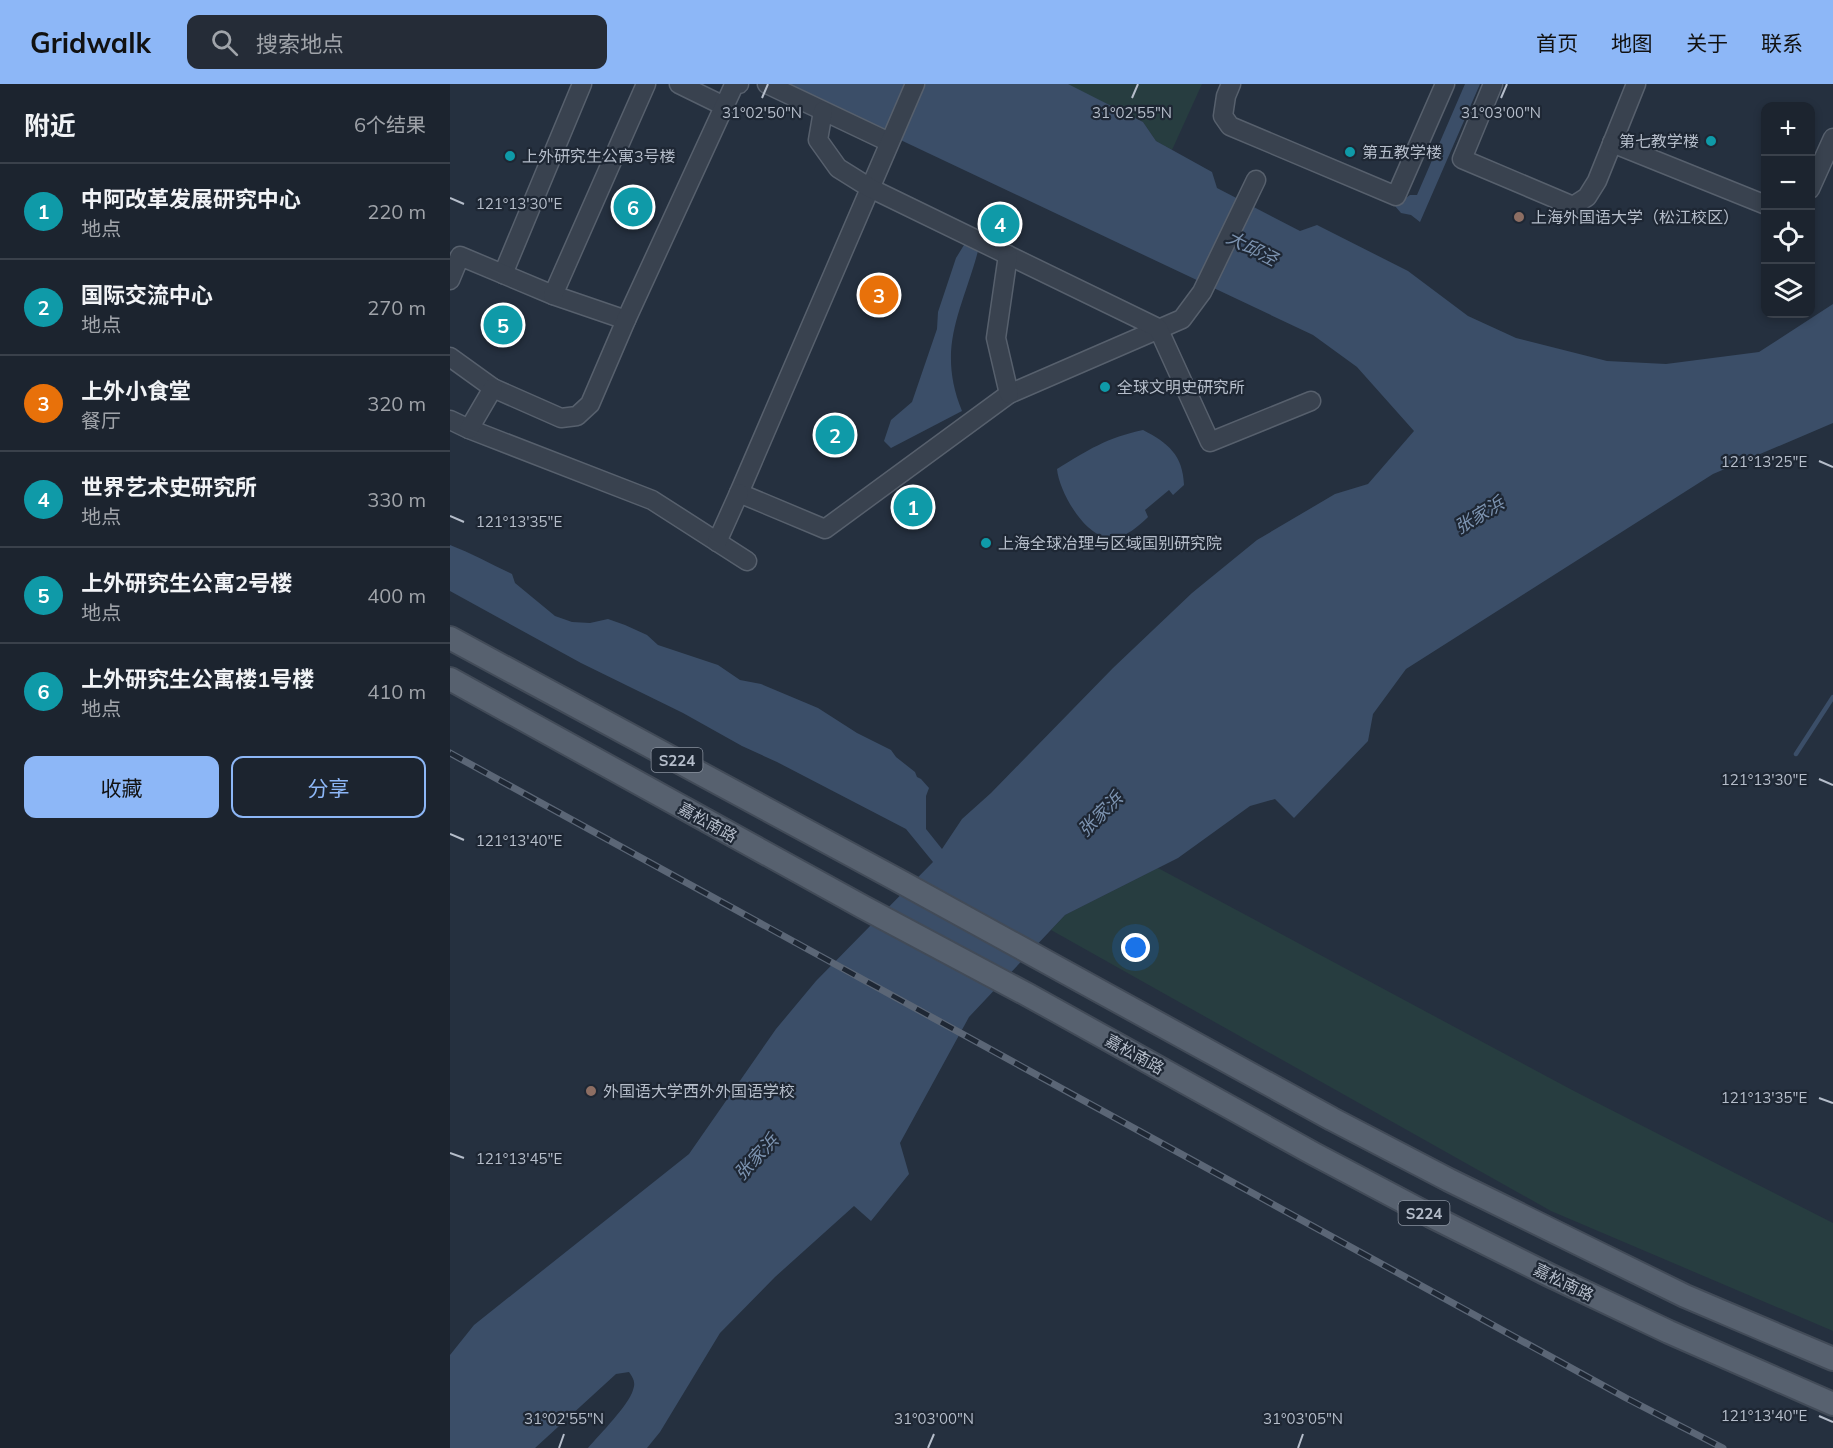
<!DOCTYPE html>
<html lang="zh">
<head>
<meta charset="utf-8">
<style>
  :root { --surface:#1c242f; --page:#252c37; --text:#f1f3f6; --muted:#a0a4aa; --line:#3a414b; --accent:#8db7f7 }
  body { margin:0; font-family:Mulish,"Noto Sans SC",sans-serif; background:var(--page); color:var(--text) }
  .controls { position:absolute; right:18px; top:18px; display:grid; overflow:hidden; border-radius:12px; box-shadow:0 3px 9px #0003 }
  .controls button { width:54px; height:54px; display:grid; place-items:center; padding:0; border:0; border-bottom:2px solid var(--line); background:var(--surface); color:var(--text); font:30px sans-serif }
  .you { position:absolute; left:686px; top:864px; width:21px; height:21px; margin:-15px; border:4px solid #fff; border-radius:50%; background:#1a73e8; box-shadow:0 0 0 9px #1a73e833 }
  .badge { display:grid; place-items:center; width:39px; height:39px; border-radius:50%; background:var(--accent); color:#fff; font-size:20px; font-weight:700 }
  .pin { position:absolute; translate:-50% -50%; border:3px solid #fff; box-shadow:0 2px 6px #0006 }
  .list { margin:0; padding:0; list-style:none }
  h2 { display:flex; justify-content:space-between; align-items:center; height:78px; margin:0; padding:0 24px; font-size:26px }
  h2 small { font-size:20px; font-weight:400; color:var(--muted) }
  .list li { display:grid; grid-template-columns:39px 1fr auto; gap:18px; align-items:center; box-sizing:border-box; height:96px; padding:0 24px; border-top:2px solid var(--line) }
  .list b { display:block; font-size:22px; white-space:nowrap }
  .list p { margin:0; font-size:20px; white-space:nowrap; color:var(--muted) }
  .list em { font-size:20px; font-style:normal; color:var(--muted) }
  .actions { display:flex; gap:12px; padding:18px 24px }
  .actions a { flex:1; padding:14px 0; border:2px solid var(--accent); border-radius:12px; text-align:center; font-size:21px; color:var(--accent) }
  .actions .main { background:var(--accent); color:#111 }
  .icon { flex:none; width:33px; height:33px; fill:none; stroke:currentColor; stroke-width:2; stroke-linecap:round; stroke-linejoin:round }
  .map { position:relative; flex:none; width:1383px; height:1364px; overflow:hidden }
  header { display:flex; align-items:center; gap:36px; box-sizing:border-box; height:84px; padding:0 30px; background:var(--accent); color:#111 }
  header strong { font-size:28px }
  nav { display:flex; gap:33px; margin-inline-start:auto; font-size:21px }
  .search { width:420px; height:54px; background:var(--page); display:flex; align-items:center; gap:15px; box-sizing:border-box; padding:0 21px; border-radius:12px; color:var(--muted); font-size:22px }
  main { display:flex }
  aside { flex:1; background:var(--surface) }
  .map>svg:first-child { display:block }
  .green { fill:#273d40 }
  .water { fill:#3b4e68 }
  .lines { fill:none; stroke-linecap:round; stroke-linejoin:round }
  .stream { stroke:#3b4e68; stroke-width:4.5 }
  .minor-casing { stroke:#57606d; stroke-width:21 }
  .major-casing { stroke:#424b58; stroke-width:26 }
  .minor { stroke:#39424f; stroke-width:18 }
  .major { stroke:#57616f; stroke-width:22 }
  .rail-casing { stroke:#5b6676; stroke-width:7 }
  .rail { stroke:#1e2734; stroke-width:4.5; stroke-dasharray:14; stroke-linecap:butt }
  .ticks { fill:none; stroke:#b5bdca; stroke-width:2 }
  .culture-dot { fill:#0f9aa8; stroke:#1e2734; stroke-width:2 }
  .education-dot { fill:#8d6e63; stroke:#1e2734; stroke-width:2 }
  .labels { text-anchor:middle; dominant-baseline:central; stroke-width:4.5; stroke-linejoin:round; paint-order:stroke }
  .shield { fill:#1e2734; stroke:#88909d; stroke-width:1.5 }
  .shield-label { font-size:15px; font-weight:bold; fill:#b5bdca }
  .poi-label { font-size:16px; fill:#b5bdca; stroke:#1e2734; text-anchor:start }
  .street-label { font-size:16px; fill:#b5bdca; stroke:#1e2734 }
  .water-label { font-size:18px; font-style:italic; fill:#7d94b1; stroke:#1e2734 }
  .ticks-label { font-size:15px; text-anchor:middle; fill:#b5bdca; stroke:#1e2734; stroke-width:4.5; stroke-linejoin:round; paint-order:stroke }
</style>
</head>
<body>
<header>
<strong>Gridwalk</strong>
<div class="search"><svg class="icon" aria-label="search" viewBox="0 0 24 24"><circle cx="10" cy="10" r="6"/><path d="M15 15l6 6"/></svg>搜索地点</div>
<nav><a>首页</a><a>地图</a><a>关于</a><a>联系</a></nav>
</header>
<main>
<aside>
<h2>附近<small>6个结果</small></h2>
<ul class="list">
<li><span class="badge" style="background:#0f9aa8">1</span><div><b>中阿改革发展研究中心</b><p>地点</p></div><em>220 m</em></li>
<li><span class="badge" style="background:#0f9aa8">2</span><div><b>国际交流中心</b><p>地点</p></div><em>270 m</em></li>
<li><span class="badge" style="background:#e8710a">3</span><div><b>上外小食堂</b><p>餐厅</p></div><em>320 m</em></li>
<li><span class="badge" style="background:#0f9aa8">4</span><div><b>世界艺术史研究所</b><p>地点</p></div><em>330 m</em></li>
<li><span class="badge" style="background:#0f9aa8">5</span><div><b>上外研究生公寓2号楼</b><p>地点</p></div><em>400 m</em></li>
<li><span class="badge" style="background:#0f9aa8">6</span><div><b>上外研究生公寓楼1号楼</b><p>地点</p></div><em>410 m</em></li>
</ul>
<div class="actions"><a class="main">收藏</a><a>分享</a></div>
</aside>
<div class="map">
<svg width="1383" height="1364" viewBox="0 0 1383 1364">
  <rect width="100%" height="100%" fill="#25303f"/>
  <g class="green">
    <path d="M616 0H752L722 66 706 57 693 38Z"/>
    <path d="M708 784 1124 1007 1383 1139V1247L1101 1127 601 846 615 831Z"/>
  </g>
  <g class="water">
    <path d="M332 0H618L693 38 706 57 762 88 767 104 850 147 867 141 958 187 1018 232 1066 254 1157 277 1216 280 1309 268 1383 220V339L1263 390 956 585 923 630 918 657 844 734 825 715 800 722 728 774 615 831 519 933 450 1059 459 1090 421 1137 404 1122 325 1193 270 1249 210 1348 197 1364H138C149 1351 179 1321 183 1306 186 1298 183 1294 179 1288L166 1290 85 1364H0V1271L24 1241 239 1070 326 945 366 897 483 778 456 745 327 678 292 662 233 629 131 579 0 507V461C21 469 41 480 62 490L65 499 105 532 122 538 140 539 158 535 175 541 197 551 208 561 268 581 290 596 311 600 368 624 407 649 441 666 446 673 465 688 467 693 471 695 479 704 476 712V745L492 765 512 735 541 709 663 584 742 509 807 456 885 410 918 400 964 347 907 283 863 251Z"/>
    <path d="M1015 0H1030L970 138 961 131 951 129 945 122 960 111H967Z"/>
    <path d="M522 158 528 167C512 227 486 263 512 327L441 364 434 357 441 336 462 318 487 245 488 228 506 174 514 161Z"/>
    <path d="M693 346C718 359 733 371 734 401L723 411 719 406 695 426 698 433C689 442 675 454 662 454 636 455 609 408 607 385 638 366 656 354 693 346Z"/>
  </g>
  <g class="lines">
    <path class="stream" d="M1346 670 1383 613"/>
    <defs>
      <g id="minor">
        <path d="M229 0 274 22"/>
        <path d="M317 0 439 58"/>
        <path d="M465 0 289 409 375 445 559 310 732 235 752 208 806 96"/>
        <path d="M781 0 776 12 773 32 780 42 946 112 995 0"/>
        <path d="M1043 0 1012 75 1123 122 1137 113 1147 97 1186 0"/>
        <path d="M373 27 368 56 388 84 420 104 708 244 760 358 861 317"/>
        <path d="M1162 59 1316 121"/>
        <path d="M1360 105 1383 54"/>
        <path d="M558 171 546 254 559 310"/>
        <path d="M53 190 132 0"/>
        <path d="M0 196 10 172 103 211 176 236"/>
        <path d="M103 211 196 0"/>
        <path d="M0 273 43 304 111 334 127 332 140 320 176 236 284 1 289 0"/>
        <path d="M0 336 19 345 202 416 297 477"/>
        <path d="M19 345 43 304"/>
        <path d="M267 458 289 409"/>
      </g>
      <g id="major">
        <path d="M0 554 453 799 882 1035 999 1096 1235 1212 1383 1275"/>
        <path d="M0 595 413 823 578 911 864 1070 981 1132 1099 1191 1219 1248 1383 1320"/>
      </g>
    </defs>
    <use href="#minor" class="minor-casing"/>
    <use href="#major" class="major-casing"/>
    <use href="#minor" class="minor"/>
    <use href="#major" class="major"/>
    <defs>
      <path id="rail" d="M0 669 1176 1314 1273 1364"/>
    </defs>
    <use href="#rail" class="rail-casing"/>
    <use href="#rail" class="rail"/>
  </g>
  <path class="ticks" d="M312 14 318 0M682 14 688 0M1051 14 1057 0M0 114 14 120M1369 377 1383 383M0 432 14 438M1369 695 1383 701M0 750 14 756M1369 1014 1383 1019M0 1069 14 1074M1369 1332 1383 1338M109 1364 114 1350M478 1364 484 1350M848 1364 853 1350"/>
  <g class="culture-dot">
    <circle cx="1261" cy="57" r="6"/>
    <circle cx="900" cy="68" r="6"/>
    <circle cx="60" cy="72" r="6"/>
    <circle cx="655" cy="303" r="6"/>
    <circle cx="536" cy="459" r="6"/>
  </g>
  <g class="education-dot">
    <circle cx="1069" cy="133" r="6"/>
    <circle cx="141" cy="1007" r="6"/>
  </g>
  <g class="labels">
    <g class="shield">
      <rect x="201.5" y="664" width="51" height="24" rx="4.5"/>
      <rect x="948.5" y="1117" width="51" height="24" rx="4.5"/>
    </g>
    <g class="shield-label">
      <text x="227" y="676">S224</text>
      <text x="974" y="1129">S224</text>
    </g>
    <g class="poi-label">
      <text x="1249" y="57" text-anchor="end">第七教学楼</text>
      <text x="912" y="68">第五教学楼</text>
      <text x="72" y="72">上外研究生公寓3号楼</text>
      <text x="1081" y="133">上海外国语大学（松江校区）</text>
      <text x="667" y="303">全球文明史研究所</text>
      <text x="548" y="459">上海全球冶理与区域国别研究院</text>
      <text x="153" y="1007">外国语大学西外外国语学校</text>
    </g>
    <g class="street-label">
      <text transform="translate(258 738) rotate(29)">嘉松南路</text>
      <text transform="translate(685 970) rotate(29)">嘉松南路</text>
      <text transform="translate(1114 1198) rotate(26)">嘉松南路</text>
    </g>
    <g class="water-label">
      <text transform="translate(802 164) rotate(27)">大邱泾</text>
      <text transform="translate(1029 431) rotate(-31)">张家浜</text>
      <text transform="translate(650 730) rotate(-45)">张家浜</text>
      <text transform="translate(306 1073) rotate(-47)">张家浜</text>
    </g>
  </g>
  <g class="ticks-label">
    <text x="312" y="34">31°02'50"N</text>
    <text x="682" y="34">31°02'55"N</text>
    <text x="1051" y="34">31°03'00"N</text>
    <text x="69" y="125">121°13'30"E</text>
    <text x="1314" y="383">121°13'25"E</text>
    <text x="69" y="443">121°13'35"E</text>
    <text x="1314" y="701">121°13'30"E</text>
    <text x="69" y="762">121°13'40"E</text>
    <text x="1314" y="1019">121°13'35"E</text>
    <text x="69" y="1080">121°13'45"E</text>
    <text x="1314" y="1337">121°13'40"E</text>
    <text x="114" y="1340">31°02'55"N</text>
    <text x="484" y="1340">31°03'00"N</text>
    <text x="853" y="1340">31°03'05"N</text>
  </g>
</svg>
<div class="controls">
<button>+</button>
<button>−</button>
<button><svg class="icon" aria-label="locate" viewBox="0 0 24 24"><circle cx="12" cy="12" r="6"/><path d="M12 2v4M12 18v4M2 12h4M18 12h4"/></svg></button>
<button><svg class="icon" aria-label="layers" viewBox="0 0 24 24"><path d="M12 4l9 5-9 5-9-5zM3 14l9 5 9-5"/></svg></button>
</div>
<div class="you"></div>
<div class="pin badge" style="left:463px;top:423px;background:#0f9aa8">1</div>
<div class="pin badge" style="left:385px;top:351px;background:#0f9aa8">2</div>
<div class="pin badge" style="left:429px;top:211px;background:#e8710a">3</div>
<div class="pin badge" style="left:550px;top:140px;background:#0f9aa8">4</div>
<div class="pin badge" style="left:53px;top:241px;background:#0f9aa8">5</div>
<div class="pin badge" style="left:183px;top:123px;background:#0f9aa8">6</div>
</div>
</main>
</body>
</html>
